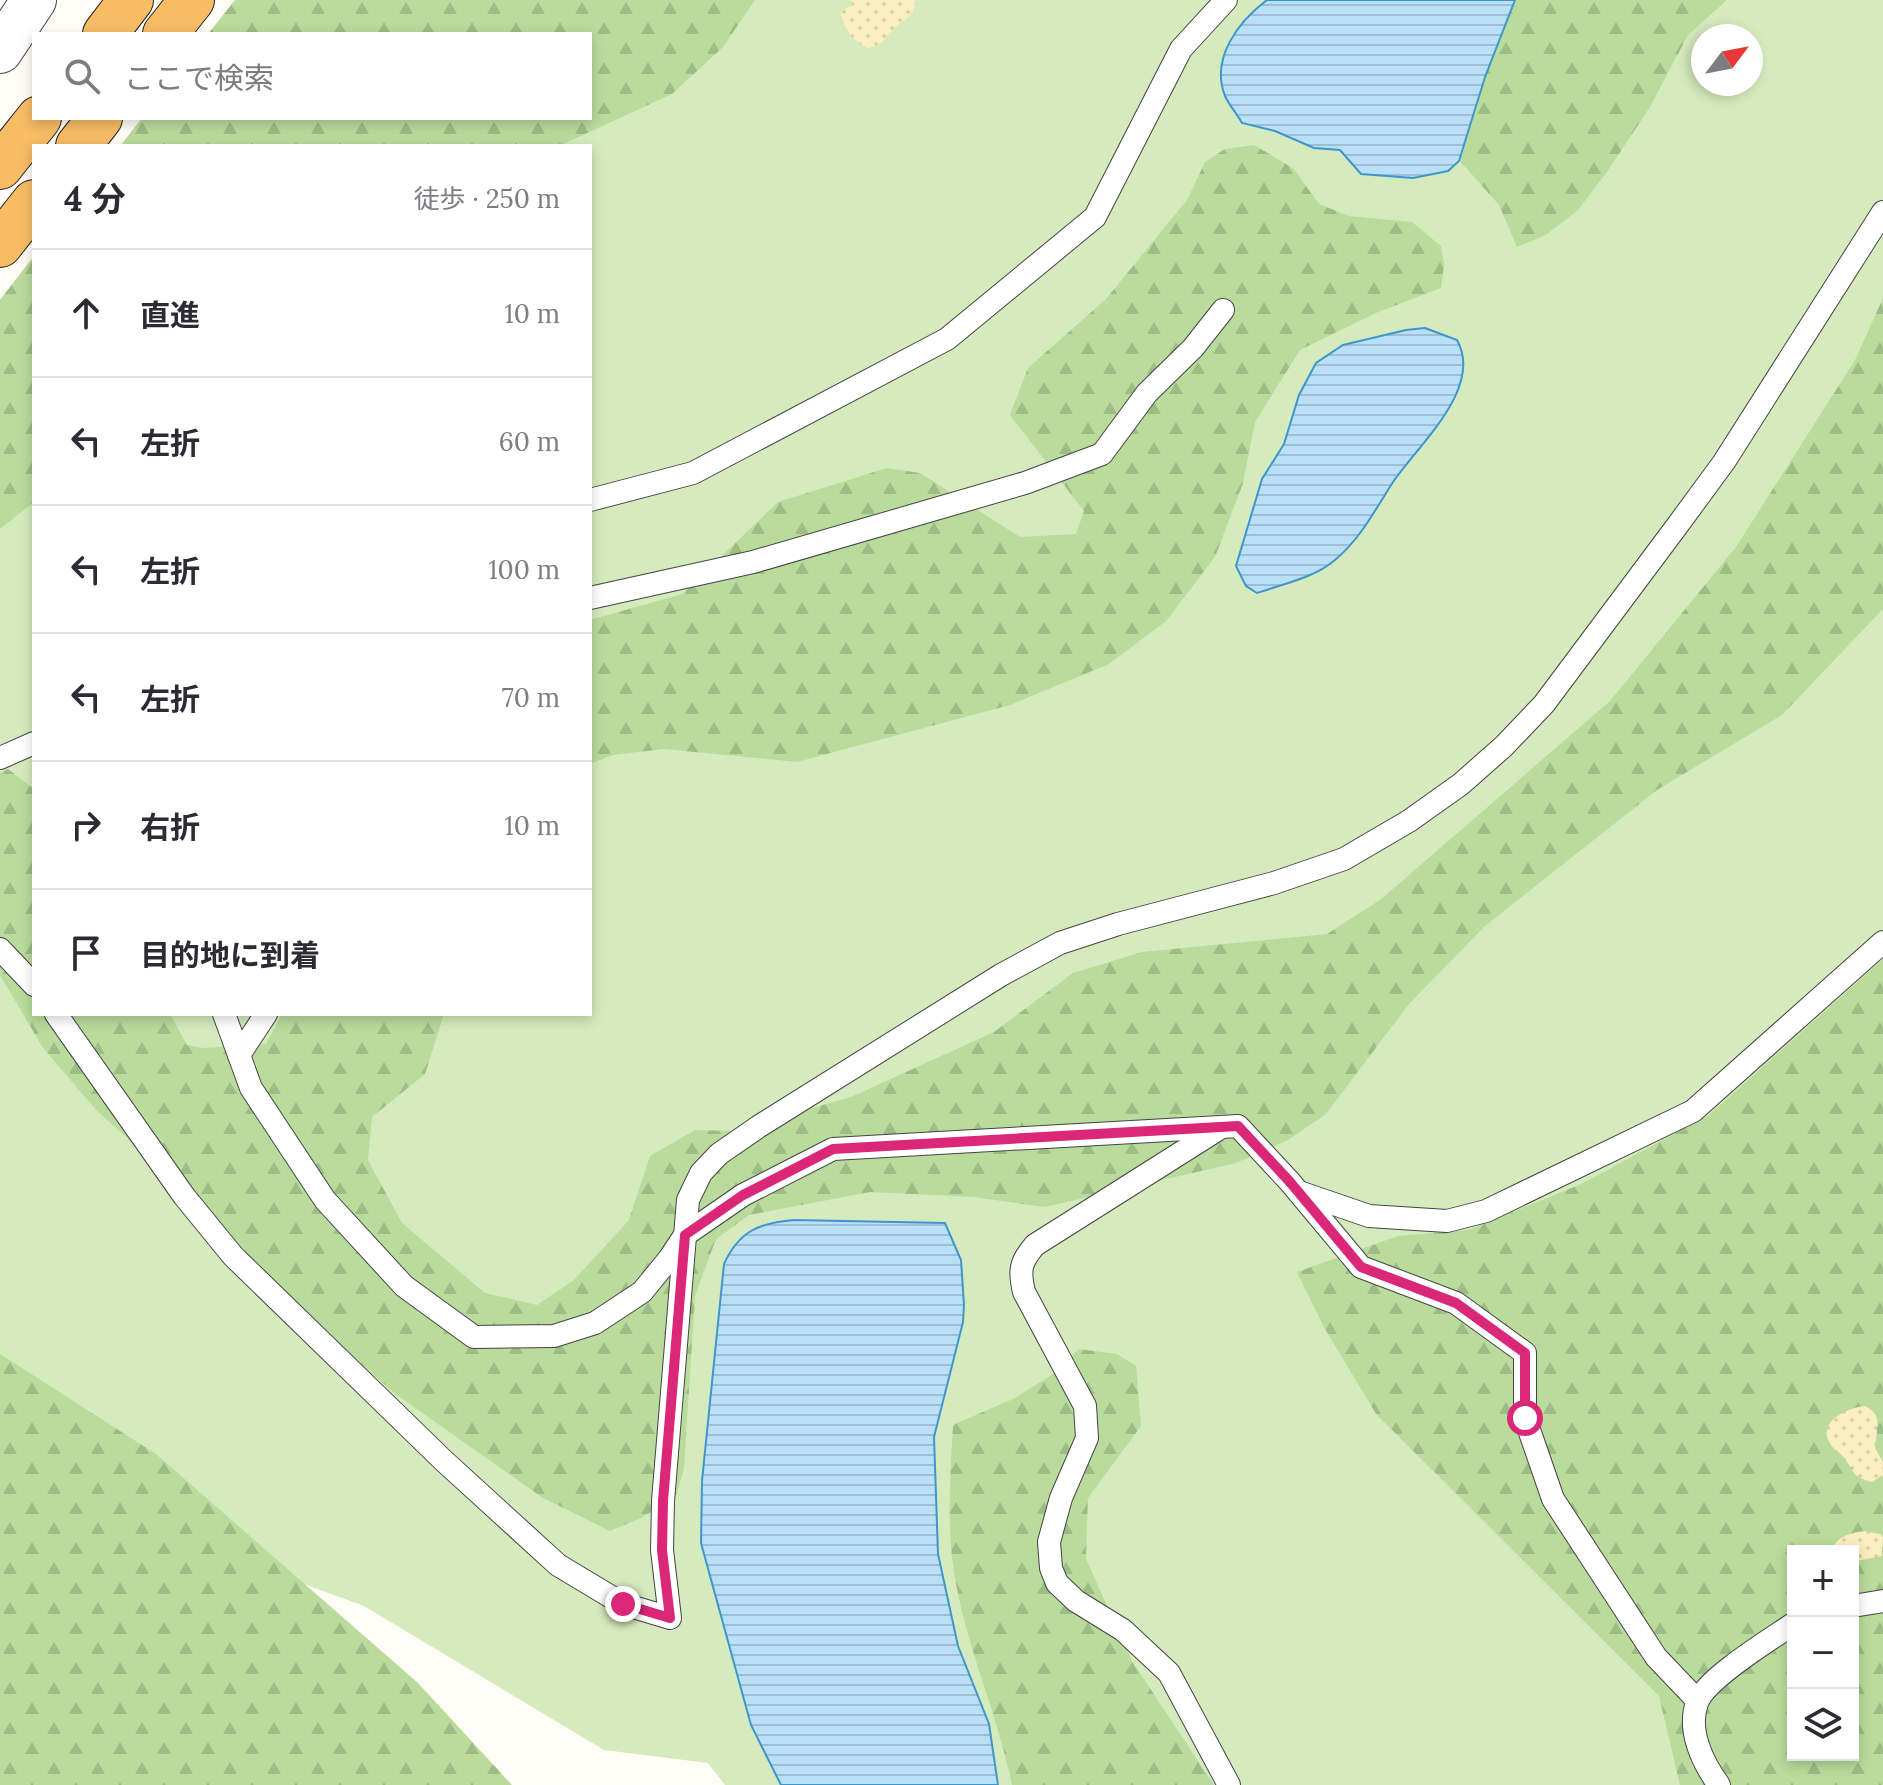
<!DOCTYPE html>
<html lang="ja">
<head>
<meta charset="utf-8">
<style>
  :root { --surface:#fff; --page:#f7f7f7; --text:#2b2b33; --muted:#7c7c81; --line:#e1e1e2 }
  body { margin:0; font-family:Lora,"Noto Sans JP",serif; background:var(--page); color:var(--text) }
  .controls { position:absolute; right:24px; bottom:24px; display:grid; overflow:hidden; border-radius:0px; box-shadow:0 4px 12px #0003 }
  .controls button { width:72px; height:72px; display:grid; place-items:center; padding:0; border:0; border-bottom:2px solid var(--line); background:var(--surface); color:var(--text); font:40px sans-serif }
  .compass { position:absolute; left:1691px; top:24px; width:72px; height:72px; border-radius:50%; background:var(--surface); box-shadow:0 4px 12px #0003; rotate:58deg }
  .stop { position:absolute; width:24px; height:24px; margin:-18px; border:6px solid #db2777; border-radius:50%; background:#fff }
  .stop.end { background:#db2777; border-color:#fff; box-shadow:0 2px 8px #0008 }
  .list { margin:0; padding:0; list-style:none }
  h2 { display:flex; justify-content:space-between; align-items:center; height:104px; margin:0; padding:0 32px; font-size:34px }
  h2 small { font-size:26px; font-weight:400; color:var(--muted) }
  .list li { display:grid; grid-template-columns:52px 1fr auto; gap:24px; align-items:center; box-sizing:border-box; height:128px; padding:0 32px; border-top:2px solid var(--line) }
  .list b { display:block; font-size:30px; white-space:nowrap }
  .list em { font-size:26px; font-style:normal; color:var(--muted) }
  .icon { flex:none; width:44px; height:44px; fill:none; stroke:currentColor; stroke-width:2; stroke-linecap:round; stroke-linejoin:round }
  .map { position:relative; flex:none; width:1883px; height:1785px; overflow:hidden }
  .search { position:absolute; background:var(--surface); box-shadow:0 4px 12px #0003; left:32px; top:32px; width:560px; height:88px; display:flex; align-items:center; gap:20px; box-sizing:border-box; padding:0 28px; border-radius:0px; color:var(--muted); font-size:30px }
  .panel { position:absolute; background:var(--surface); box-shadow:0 4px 12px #0003; left:32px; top:144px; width:560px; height:872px; border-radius:0px }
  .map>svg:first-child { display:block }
  .grass { fill:#d5ebbd; fill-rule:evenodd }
  .forest { fill:url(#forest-firs); fill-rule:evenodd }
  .sand { fill:url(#sand-dots) }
  .water { fill:url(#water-rules); stroke:#3f96cf; stroke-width:2 }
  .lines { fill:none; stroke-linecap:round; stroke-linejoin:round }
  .service-casing { stroke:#444; stroke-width:24 }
  .tertiary-casing { stroke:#444; stroke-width:46 }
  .trunk-casing { stroke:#222; stroke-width:46 }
  .service { stroke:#fff; stroke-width:22 }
  .tertiary { stroke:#fff; stroke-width:44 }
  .trunk { stroke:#f7bc64; stroke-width:44 }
  .route { stroke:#db2777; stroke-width:10 }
</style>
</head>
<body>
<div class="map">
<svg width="1883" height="1785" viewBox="0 0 1883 1785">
  <defs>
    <pattern id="forest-firs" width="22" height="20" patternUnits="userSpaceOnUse" patternTransform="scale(2)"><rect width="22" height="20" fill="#b9dc9c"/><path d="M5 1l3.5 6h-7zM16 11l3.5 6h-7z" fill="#9ebc85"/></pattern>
    <pattern id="sand-dots" width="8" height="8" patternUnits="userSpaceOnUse" patternTransform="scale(2)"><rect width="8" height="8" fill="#fbeec1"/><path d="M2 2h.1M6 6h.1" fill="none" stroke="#d6cba5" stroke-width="1.8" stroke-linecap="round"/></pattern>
    <pattern id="water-rules" width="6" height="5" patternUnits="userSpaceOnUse" patternTransform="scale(2)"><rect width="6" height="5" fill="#b9e0f7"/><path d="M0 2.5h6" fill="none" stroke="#9ebfd3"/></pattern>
  </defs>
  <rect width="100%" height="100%" fill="#fffdf5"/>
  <path class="grass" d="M235 0H1883V1785H725L708 1763 604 1750 364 1606 44 1489 0 1461V300L34 256V1014H590V146H120L590 118V34ZM1703 36H1751V84H1703ZM1793 1551H1853V1755H1793Z"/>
  <g class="forest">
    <path d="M235 0H755L723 47 672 94 559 146H120L142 118H590V34H208Z"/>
    <path d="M1515 0H1727L1688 35 1650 107 1607 172 1578 210 1546 235 1517 247 1499 205 1460 161 1485 77Z"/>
    <path d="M1254 145 1293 168 1319 204 1349 216 1412 222 1441 246 1444 264 1441 288 1376 313 1300 350 1255 422 1243 483 1215 557 1166 621 1109 664 1010 705 797 762 664 749 613 755 590 764V620L682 594 778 502 887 468 920 473 1020 537 1076 534 1084 511 1010 415 1028 368 1106 299 1187 200 1205 162 1225 149Z"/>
    <path d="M34 256V502L0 529V300Z"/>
    <path d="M1883 298V609L1782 715 1657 790 1485 926 1409 1004 1326 1114 1288 1140 1236 1163 1045 1207 974 1197 870 1192 749 1215 716 1239 695 1296 684 1468 676 1497 641 1518 610 1531 543 1498 394 1393 279 1290 210 1212 97 1111 43 1048 0 975V773L8 769 34 789V1014H170L187 1045 203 1048 266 1044 282 1014H444L425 1074 372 1117 368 1160 402 1223 485 1293 537 1305 574 1280 629 1220 650 1156 695 1130 731 1131 851 1097 994 1032 1073 973 1142 952 1327 934 1380 900 1610 701 1736 547 1855 360Z"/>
    <path d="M1883 959V1785H1680L1659 1696 1376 1414 1325 1329 1297 1272 1398 1236 1469 1230 1581 1184 1709 1115ZM1793 1551H1853V1755H1793Z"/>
    <path d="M1079 1349 1117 1354 1136 1366 1141 1426 1088 1498 1086 1559 1132 1661 1214 1785H1012C998 1716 969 1653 956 1584 946 1532 950 1477 953 1425L1015 1398 1050 1376Z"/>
    <path d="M0 1354 156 1454 418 1683 512 1785H0Z"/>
  </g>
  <g class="sand">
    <path d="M851 0H915C916 17 903 19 892 30 880 41 889 42 868 48 852 39 844 31 841 12L852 5Z"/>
    <path d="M1865 1406C1883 1415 1877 1426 1875 1448L1883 1462V1475L1872 1482C1851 1476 1856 1474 1845 1459 1841 1453 1835 1451 1831 1445 1815 1422 1847 1408 1865 1406Z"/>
    <path d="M1865 1531 1880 1534 1883 1537 1882 1556 1856 1561H1853V1551H1831C1837 1536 1850 1533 1865 1531Z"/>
  </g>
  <g class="water">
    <path d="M1267 0H1515L1485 77 1459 161 1448 171 1413 178 1361 174 1340 150 1314 148 1275 131 1242 123C1237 114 1229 105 1225 96 1210 58 1239 21 1267 0Z"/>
    <path d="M1425 328 1457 340C1484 388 1418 445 1393 482 1375 510 1361 538 1335 560 1314 578 1283 584 1257 593L1246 586 1236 566 1262 479 1284 444 1299 395 1316 363 1343 345 1406 330Z"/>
    <path d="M794 1220 945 1223 961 1260 964 1305 963 1322 934 1437 938 1554 958 1646 989 1724 998 1785H781L751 1725 701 1543 702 1481 724 1264C739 1231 759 1223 794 1220Z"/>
  </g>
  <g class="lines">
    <defs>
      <g id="service">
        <path d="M590 500 693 473 947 339 1095 217 1181 49 1226 0"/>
        <path d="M590 598 753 562 1025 483 1102 454 1147 393 1193 348 1223 310"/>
        <path d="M0 758 34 743"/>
        <path d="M0 949 34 985"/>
        <path d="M56 1014 184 1196 233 1256 444 1461 558 1565 623 1604 670 1618 662 1550 663 1501 688 1200 701 1173 719 1154 758 1127 1001 975 1060 943 1118 924 1274 883 1344 859 1409 821 1461 784 1504 746 1544 704 1677 526 1724 462 1883 212"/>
        <path d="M224 1014 251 1088 325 1200 404 1286 474 1337 554 1336 595 1323 642 1292 669 1259 685 1235 743 1195 833 1149 1238 1126 1290 1182 1361 1267 1456 1303 1525 1353V1418L1553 1499 1656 1657 1697 1700"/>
        <path d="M239 1055 266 1014"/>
        <path d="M1217 1130 1035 1245C1020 1262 1019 1271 1024 1292L1085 1406 1087 1438 1061 1498 1049 1542 1051 1568 1057 1583 1076 1601 1123 1630 1169 1673 1229 1785"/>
        <path d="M1299 1192 1369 1216 1447 1221 1486 1211 1693 1111 1883 942"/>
        <path d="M1853 1606 1883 1601"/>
        <path d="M1719 1785C1703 1763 1687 1731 1697 1703 1705 1679 1771 1639 1793 1624"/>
      </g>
      <path id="tertiary" d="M0 51 34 0"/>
      <g id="trunk">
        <path d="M105 34 131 0"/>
        <path d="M165 34 192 0"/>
        <path d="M78 146 100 118"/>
        <path d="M0 167 39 118"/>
        <path d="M0 245 34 202"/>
      </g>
    </defs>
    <use href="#service" class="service-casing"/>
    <use href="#tertiary" class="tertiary-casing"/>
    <use href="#trunk" class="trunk-casing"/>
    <use href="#service" class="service"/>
    <use href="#tertiary" class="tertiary"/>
    <use href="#trunk" class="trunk"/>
  </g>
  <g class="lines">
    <path class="route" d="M623 1604 670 1618 662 1550 663 1501 685 1235 743 1195 833 1149 1238 1126 1290 1182 1361 1267 1456 1303 1525 1353V1418"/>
  </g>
</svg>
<div class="controls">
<button>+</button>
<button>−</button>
<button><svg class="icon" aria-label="layers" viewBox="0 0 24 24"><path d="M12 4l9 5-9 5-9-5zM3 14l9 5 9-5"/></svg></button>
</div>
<svg class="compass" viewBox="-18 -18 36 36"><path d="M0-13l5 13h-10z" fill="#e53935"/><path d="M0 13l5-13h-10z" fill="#7c7c81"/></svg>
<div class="stop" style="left:1525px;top:1418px"></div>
<div class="stop end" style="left:623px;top:1604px"></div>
<div class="search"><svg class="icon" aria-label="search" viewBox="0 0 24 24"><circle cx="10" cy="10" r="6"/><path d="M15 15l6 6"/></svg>ここで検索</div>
<section class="panel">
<h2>4 分<small>徒歩 · 250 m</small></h2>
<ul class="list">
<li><svg class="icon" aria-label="ahead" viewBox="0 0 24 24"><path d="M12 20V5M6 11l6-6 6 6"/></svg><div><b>直進</b></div><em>10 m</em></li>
<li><svg class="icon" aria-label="left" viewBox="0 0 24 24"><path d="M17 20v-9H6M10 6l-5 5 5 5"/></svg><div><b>左折</b></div><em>60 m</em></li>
<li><svg class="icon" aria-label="left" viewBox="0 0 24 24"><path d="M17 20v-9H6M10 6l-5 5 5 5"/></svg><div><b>左折</b></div><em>100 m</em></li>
<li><svg class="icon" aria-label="left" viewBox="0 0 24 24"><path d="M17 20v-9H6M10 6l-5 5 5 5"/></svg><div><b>左折</b></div><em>70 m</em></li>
<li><svg class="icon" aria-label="right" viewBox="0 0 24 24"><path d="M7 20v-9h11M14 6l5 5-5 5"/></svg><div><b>右折</b></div><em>10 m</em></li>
<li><svg class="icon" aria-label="arrive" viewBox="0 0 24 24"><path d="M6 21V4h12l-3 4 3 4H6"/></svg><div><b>目的地に到着</b></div></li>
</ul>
</section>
</div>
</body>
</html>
